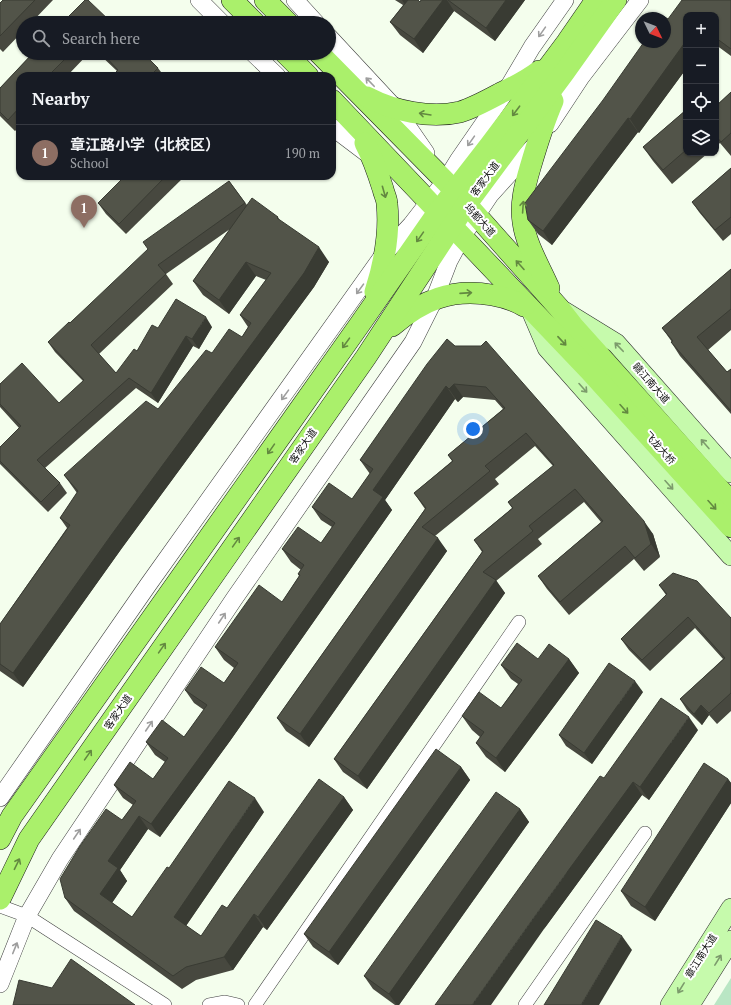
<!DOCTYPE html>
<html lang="en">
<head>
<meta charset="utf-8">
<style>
  :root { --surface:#171b24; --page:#20242c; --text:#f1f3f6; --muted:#9ea1a6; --line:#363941; --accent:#2563eb }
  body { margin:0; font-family:"PT Serif","Noto Sans SC",serif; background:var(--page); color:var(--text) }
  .controls { position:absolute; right:12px; top:12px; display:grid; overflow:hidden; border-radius:8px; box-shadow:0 1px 3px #0004 }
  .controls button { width:36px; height:36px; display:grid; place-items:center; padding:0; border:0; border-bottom:1px solid var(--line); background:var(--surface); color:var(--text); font:20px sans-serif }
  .compass { position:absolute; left:635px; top:12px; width:36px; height:36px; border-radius:50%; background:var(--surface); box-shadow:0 1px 3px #0004; rotate:133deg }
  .you { position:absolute; left:473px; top:429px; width:14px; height:14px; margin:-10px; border:3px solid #fff; border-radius:50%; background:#1a73e8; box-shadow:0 0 0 6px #1a73e833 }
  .badge { display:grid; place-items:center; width:26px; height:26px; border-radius:50%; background:var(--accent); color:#fff; font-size:13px; font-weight:700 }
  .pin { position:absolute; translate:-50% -33px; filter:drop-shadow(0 1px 2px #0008) }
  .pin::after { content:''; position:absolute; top:21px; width:14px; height:12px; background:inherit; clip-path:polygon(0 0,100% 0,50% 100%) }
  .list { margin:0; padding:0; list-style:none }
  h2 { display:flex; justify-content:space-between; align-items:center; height:52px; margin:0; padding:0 16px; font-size:17px }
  h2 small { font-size:13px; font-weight:400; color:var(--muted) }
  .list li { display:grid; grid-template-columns:26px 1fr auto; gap:12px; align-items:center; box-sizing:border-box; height:56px; padding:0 16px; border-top:1px solid var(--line) }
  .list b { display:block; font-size:15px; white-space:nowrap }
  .list p { margin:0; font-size:13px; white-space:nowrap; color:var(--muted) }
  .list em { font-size:13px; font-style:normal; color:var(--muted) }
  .icon { flex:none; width:22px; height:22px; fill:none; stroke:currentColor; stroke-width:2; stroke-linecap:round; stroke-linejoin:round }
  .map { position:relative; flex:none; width:731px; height:1005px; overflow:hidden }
  .search { position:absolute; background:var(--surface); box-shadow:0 1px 3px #0004; left:16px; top:16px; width:320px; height:44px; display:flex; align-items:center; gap:10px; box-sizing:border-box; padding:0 14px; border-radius:22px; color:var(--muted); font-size:15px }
  .panel { position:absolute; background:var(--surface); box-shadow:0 1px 3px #0004; left:16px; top:72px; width:320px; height:108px; border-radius:12px }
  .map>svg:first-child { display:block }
  .green { fill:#b9e6c4 }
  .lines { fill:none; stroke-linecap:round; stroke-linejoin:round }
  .minor-casing { stroke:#3f3f3f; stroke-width:14 }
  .tertiary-casing { stroke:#3f3f3f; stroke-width:18 }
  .secondary-casing { stroke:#2e2e2e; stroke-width:20 }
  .primary-casing { stroke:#1d1d1d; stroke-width:22 }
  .minor { stroke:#fff; stroke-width:13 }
  .tertiary { stroke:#fff; stroke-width:17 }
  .secondary { stroke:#c6faac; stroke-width:19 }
  .primary { stroke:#aaf06b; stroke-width:21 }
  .wall { fill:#47483f }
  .shaded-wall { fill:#393b33 }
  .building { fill:#525449; stroke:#393b33 }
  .oneway { stroke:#9e9e9e }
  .oneway2 { stroke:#638940 }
  .oneway3 { stroke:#7c9b6c }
  .labels { text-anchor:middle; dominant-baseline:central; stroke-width:4; stroke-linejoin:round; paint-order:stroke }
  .street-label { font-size:10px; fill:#0c0c0c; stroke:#fff }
</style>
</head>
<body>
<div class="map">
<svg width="731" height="1005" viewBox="0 0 731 1005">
  <rect width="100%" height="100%" fill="#f4feed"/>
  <path class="green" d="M731 978V1005H714Z"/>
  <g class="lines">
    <defs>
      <g id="minor">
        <path d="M0 906 27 916 165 1005"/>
        <path d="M209 1005 225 1002 238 1005"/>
        <path d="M255 1005 519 622"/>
        <path d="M525 1005 645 833"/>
      </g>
      <g id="tertiary">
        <path d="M199 0 222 23"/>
        <path d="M295 0 316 23"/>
        <path d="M329 37 395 108 426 153"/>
        <path d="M253 53 277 76"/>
        <path d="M550 124 581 77 640 0"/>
        <path d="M332 127 373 158"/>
        <path d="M0 798 148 585 384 254 411 225 446 180 459 159 506 91 532 47 565 0"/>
        <path d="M0 984 27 916 60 859 234 599 413 342 434 300 449 261 462 237 490 195 536 144"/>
      </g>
      <g id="secondary">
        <path d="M564 311 616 343 731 473"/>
        <path d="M532 313 547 348 731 556"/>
        <path d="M670 1005 731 908"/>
        <path d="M690 1005 731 940"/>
      </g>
      <g id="primary">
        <path d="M232 0 255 23"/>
        <path d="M265 0 288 23"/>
        <path d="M285 53 308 76"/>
        <path d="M319 53 454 190 559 308 573 326 731 502"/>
        <path d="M367 97C394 111 430 119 460 112 473 108 486 101 499 94 513 87 526 81 539 71"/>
        <path d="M332 100 589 370 731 527"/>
        <path d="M365 143C373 158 378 173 383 189 384 194 387 199 387 204 390 233 384 264 375 292"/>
        <path d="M549 288C540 267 526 245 523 222 520 204 525 185 530 168 537 144 543 124 553 101"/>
        <path d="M392 326C423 300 451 288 492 295 503 297 514 300 524 306"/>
        <path d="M0 839 12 816 360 324 438 212 490 145 567 42 596 0"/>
        <path d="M0 899 29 839 366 357 466 205 564 73 616 0"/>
      </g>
    </defs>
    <use href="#minor" class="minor-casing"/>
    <use href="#tertiary" class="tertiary-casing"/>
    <use href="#secondary" class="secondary-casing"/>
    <use href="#primary" class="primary-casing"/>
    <use href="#minor" class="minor"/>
    <use href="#tertiary" class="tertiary"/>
    <use href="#secondary" class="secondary"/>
    <use href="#primary" class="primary"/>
  </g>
  <g class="wall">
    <path d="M3 0H53L31 23H23V31L3 52 0 49V3Z"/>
    <path d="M395 0H418L420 2 421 0H525L495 41 454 11 423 53 400 35 390 22 403 5Z"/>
    <path d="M731 0V56L716 45V15H686V69L639 133 638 132 552 245 538 234 528 220 668 19Z"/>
    <path d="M33 53H89L67 76H20V126L15 131 0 116V88Z"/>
    <path d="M98 53H143L158 68 164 76H112L117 71Z"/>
    <path d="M731 92V156L720 143 716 146V106Z"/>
    <path d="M686 110V153H708L672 184 653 161 643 147Z"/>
    <path d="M731 168V234L723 241 699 212 692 202Z"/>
    <path d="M125 176H185L126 234 106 214 98 203Z"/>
    <path d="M229 181 247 205 278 217 280 221 329 262 314 287 122 548 23 687 0 671V624L67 528 60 518 77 493 64 475 158 409 212 353 242 337 248 327 240 315 266 280 256 276 229 314 203 295 193 281 230 229 166 274 173 284 99 354 116 373 137 351 158 328 212 327 199 349 193 346 158 403 136 388 45 468 60 483 67 493 48 512 0 464V447L19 428 0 407V384L59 403 83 381 55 352 48 342Z"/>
    <path d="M731 269V330L708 350 727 372 731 369V414L680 356 671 342H672L662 328Z"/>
    <path d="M447 339 653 534 660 557 644 571 634 559 569 615 547 589 538 576 601 522 584 502 538 539 542 544 496 581 505 593 367 789 343 772 334 759 482 552 474 540 512 508 508 502 553 466 535 446 495 479 499 484 435 536 447 551 309 747 286 731 277 718 425 509 414 493 452 461 448 455 503 409 495 400 463 397 458 402 455 399 385 500 392 510 230 741 160 837 148 829 120 870 127 881 112 903 132 917 169 868 264 812 186 926 201 936 227 908 344 797 353 810 267 930 263 927 233 970 196 980 182 989 74 911 65 898 133 805 123 798 114 785 153 779 165 762 155 755 146 742 184 737 204 710 194 703 185 690 224 683 234 668 224 660 215 647 282 602 299 576 298 574 301 570 291 562 282 549 321 543 332 527 321 520 312 507 352 499 370 474 360 460Z"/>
    <path d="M659 585 731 618V711L717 724 709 715 702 725 687 710 680 699 723 659 695 628 650 671 629 650 621 639 666 595Z"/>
    <path d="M538 659H569L579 673 505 772 486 757 476 743 480 737 472 730 462 716 501 708 518 684 511 679 501 665Z"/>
    <path d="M643 692 592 764 566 746 559 735Z"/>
    <path d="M698 730 649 800 642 795 544 929 604 778Z"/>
    <path d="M461 767 470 780 338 965 313 947 304 934Z"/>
    <path d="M728 779 731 783V803L655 921 631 906 621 891Z"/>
    <path d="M520 809 529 822 399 1005H395L373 989 364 976Z"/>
  </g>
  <g class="shaded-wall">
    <path d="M402 0H414L408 9Z"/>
    <path d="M443 0H447L454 11 423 53 414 39Z"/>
    <path d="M506 0H525L495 41 486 28Z"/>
    <path d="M686 17V24L683 20Z"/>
    <path d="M686 41V69L639 133 630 119Z"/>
    <path d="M628 118 638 132 552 245 543 231Z"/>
    <path d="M319 247 329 262 314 287 122 548 23 687 13 673 112 534Z"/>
    <path d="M246 262 256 276 229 314 219 300Z"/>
    <path d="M206 317 212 327 199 349 192 339Z"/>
    <path d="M186 336 193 346 158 403 151 393Z"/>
    <path d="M454 384 463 397 458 402 449 389Z"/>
    <path d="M446 386 455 399 385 500 392 510 230 741 160 837 151 824 373 490Z"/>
    <path d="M644 521 653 534 660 557 651 544Z"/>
    <path d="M438 538 447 551 309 747 300 734Z"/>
    <path d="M496 580 505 593 367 789 358 776Z"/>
    <path d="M569 659 579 673 505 772 496 758Z"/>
    <path d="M635 681 643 692 592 764 584 753Z"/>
    <path d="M701 705 709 715 702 725 694 714Z"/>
    <path d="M689 717 698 730 649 800 640 787Z"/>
    <path d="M461 767 470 780 338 965 329 952Z"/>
    <path d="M728 779 731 783V803L655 921 645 907Z"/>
    <path d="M633 782 642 795 544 929 491 1005H472L535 916Z"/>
    <path d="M344 797 353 810 267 930 258 917Z"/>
    <path d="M255 798 264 812 183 930 174 917Z"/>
    <path d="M520 809 529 822 399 1005H397L389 994Z"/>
    <path d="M139 816 148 829 120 870 127 881 109 907 100 894 108 861Z"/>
    <path d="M254 914 263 927 233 970 224 957Z"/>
    <path d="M622 936 632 950 599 1005H581Z"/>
  </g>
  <g class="building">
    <path d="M3 0H35L0 36V3Z"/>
    <path d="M85 0H88L112 23H62Z"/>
    <path d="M408 0H418L420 2 421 0H443L414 39 390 22Z"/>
    <path d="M448 0H506L486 28Z"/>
    <path d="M682 0H731V49L716 38V15H686V17L683 20 686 23V41L630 119 628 118 543 231 528 220 525 203 603 100 644 42H665V18H661L663 16 668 19Z"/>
    <path d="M33 53H71L48 76H20V107L8 120 0 112V88Z"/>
    <path d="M102 53H143L158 68 150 76H112L118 70Z"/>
    <path d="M731 92V133L721 142 716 136V106Z"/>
    <path d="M686 110V150L663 170 643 147Z"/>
    <path d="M731 168V217L715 230 692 202Z"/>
    <path d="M125 176H166L119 224 98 203Z"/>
    <path d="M229 181 245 203 158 265 166 274 91 345 116 373 134 349 137 351 152 325 158 328 176 299 206 317 192 339 186 336 151 393 129 378 37 460 60 483 41 502 0 461V447L21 426 0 404V384L22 363 59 403 84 380 48 342 69 322 70 323 148 249 143 242Z"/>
    <path d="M252 198 278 217 277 218 319 247 304 273 112 534 13 673 0 664V624L70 525 60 518 78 491 64 475 146 401 158 409 206 350 212 353 229 329 242 337 251 323 240 315 271 273 246 262 219 300 193 281Z"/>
    <path d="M731 269V309L697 337 727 372 731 369V411L671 342 673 341 662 328Z"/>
    <path d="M447 339 455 346H481L486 341 644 521 651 544 635 558 625 546 560 602 538 576 603 521 575 489 529 526 533 531 483 572 496 580 358 776 334 759 483 551 474 540 513 508 508 502 554 465 526 433 485 466 490 471 422 527 438 538 300 734 277 718 426 508 414 493 453 461 448 455 505 408 486 387 454 384 449 389 446 386 373 490 383 497 221 728 151 824 139 816 108 861 118 868 100 894 132 917 167 867 169 868 229 781 255 798 174 917 201 936 222 905 227 908 319 779 344 797 258 917 254 914 224 957 186 967 173 976 65 898 60 879 80 846 106 809 122 820 136 801 114 785 130 762 153 779 168 758 146 742 162 720 184 737 207 705 185 690 201 667 224 683 238 663 215 647 259 585 282 602 300 575 298 574 304 565 282 549 298 527 321 543 335 523 312 507 329 483 352 499 373 469 360 460 427 364Z"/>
    <path d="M673 573 697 581 731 618V693L709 713 701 705 694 714 680 699 725 658 688 617 642 660 621 639 667 594 659 585Z"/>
    <path d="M517 643 538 659 549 644 569 659 496 758 476 743 484 732 462 716 479 692 501 708 522 680 501 665Z"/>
    <path d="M609 663 635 681 584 753 559 735Z"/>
    <path d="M661 698 689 717 640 787 633 782 535 916 472 1005H435L600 776 604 778Z"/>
    <path d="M436 749 461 767 329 952 304 934Z"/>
    <path d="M704 763 728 779 645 907 621 891Z"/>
    <path d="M496 792 520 809 389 994 364 976Z"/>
    <path d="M596 920 622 936 581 1005H544Z"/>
    <path d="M71 959 135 1005H13L19 980 52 988Z"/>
  </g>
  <defs><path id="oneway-shaft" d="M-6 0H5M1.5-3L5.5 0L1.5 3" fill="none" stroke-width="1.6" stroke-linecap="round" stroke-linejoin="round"/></defs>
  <g class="oneway">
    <use href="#oneway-shaft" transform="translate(542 32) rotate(125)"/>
    <use href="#oneway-shaft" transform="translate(370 82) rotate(-134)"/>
    <use href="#oneway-shaft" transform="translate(471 141) rotate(125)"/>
    <use href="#oneway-shaft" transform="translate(360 289) rotate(126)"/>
    <use href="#oneway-shaft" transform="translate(285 395) rotate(126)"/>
    <use href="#oneway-shaft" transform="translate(222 618) rotate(-56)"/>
    <use href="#oneway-shaft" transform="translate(149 726) rotate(-56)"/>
    <use href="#oneway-shaft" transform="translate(77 834) rotate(-56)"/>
    <use href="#oneway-shaft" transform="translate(15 948) rotate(-68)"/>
  </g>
  <g class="oneway2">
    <use href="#oneway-shaft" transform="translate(516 111) rotate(127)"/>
    <use href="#oneway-shaft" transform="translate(425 114) rotate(-171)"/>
    <use href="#oneway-shaft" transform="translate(384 192) rotate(74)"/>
    <use href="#oneway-shaft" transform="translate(523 207) rotate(-86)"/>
    <use href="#oneway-shaft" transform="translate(420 237) rotate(125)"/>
    <use href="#oneway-shaft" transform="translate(520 265) rotate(-132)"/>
    <use href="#oneway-shaft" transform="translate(466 293) rotate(-4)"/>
    <use href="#oneway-shaft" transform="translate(562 341) rotate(47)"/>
    <use href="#oneway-shaft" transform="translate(346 343) rotate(126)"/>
    <use href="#oneway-shaft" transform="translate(624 409) rotate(48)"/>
    <use href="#oneway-shaft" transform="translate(271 449) rotate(125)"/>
    <use href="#oneway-shaft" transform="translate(712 505) rotate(48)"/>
    <use href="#oneway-shaft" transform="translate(236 542) rotate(-55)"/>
    <use href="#oneway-shaft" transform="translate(162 648) rotate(-55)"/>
    <use href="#oneway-shaft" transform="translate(88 755) rotate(-55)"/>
    <use href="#oneway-shaft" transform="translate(17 864) rotate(-64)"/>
  </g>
  <g class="oneway3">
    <use href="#oneway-shaft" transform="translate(619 347) rotate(-134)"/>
    <use href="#oneway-shaft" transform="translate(583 388) rotate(48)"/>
    <use href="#oneway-shaft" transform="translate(705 444) rotate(-131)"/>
    <use href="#oneway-shaft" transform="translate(669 485) rotate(48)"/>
    <use href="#oneway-shaft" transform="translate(718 960) rotate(-58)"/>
    <use href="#oneway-shaft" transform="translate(681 988) rotate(122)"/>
  </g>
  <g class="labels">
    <g class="street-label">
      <text transform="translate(485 179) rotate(-53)">客家大道</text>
      <text transform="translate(480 220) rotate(48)">坞都大道</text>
      <text transform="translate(651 383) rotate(49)">赣江南大道</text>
      <text transform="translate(303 446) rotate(-55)">客家大道</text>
      <text transform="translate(660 448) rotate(48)">飞龙大桥</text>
      <text transform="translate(118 712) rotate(-55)">客家大道</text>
      <text transform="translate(701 956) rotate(-58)">章江南大道</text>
    </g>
  </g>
</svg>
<div class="controls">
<button>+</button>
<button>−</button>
<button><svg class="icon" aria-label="locate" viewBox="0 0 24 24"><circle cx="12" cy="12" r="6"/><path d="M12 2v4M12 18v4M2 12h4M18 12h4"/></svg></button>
<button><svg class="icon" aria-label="layers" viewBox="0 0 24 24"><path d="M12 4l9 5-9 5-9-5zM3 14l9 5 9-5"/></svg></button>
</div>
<svg class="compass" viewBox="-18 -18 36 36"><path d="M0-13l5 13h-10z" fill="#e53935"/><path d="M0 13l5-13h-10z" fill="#9ea1a6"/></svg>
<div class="you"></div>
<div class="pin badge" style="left:84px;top:228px;background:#8d6e63">1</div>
<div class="search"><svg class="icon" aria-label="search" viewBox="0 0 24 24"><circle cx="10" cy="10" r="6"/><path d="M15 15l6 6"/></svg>Search here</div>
<section class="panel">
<h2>Nearby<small></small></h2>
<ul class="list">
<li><span class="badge" style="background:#8d6e63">1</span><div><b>章江路小学（北校区）</b><p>School</p></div><em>190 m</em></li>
</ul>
</section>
</div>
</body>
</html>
